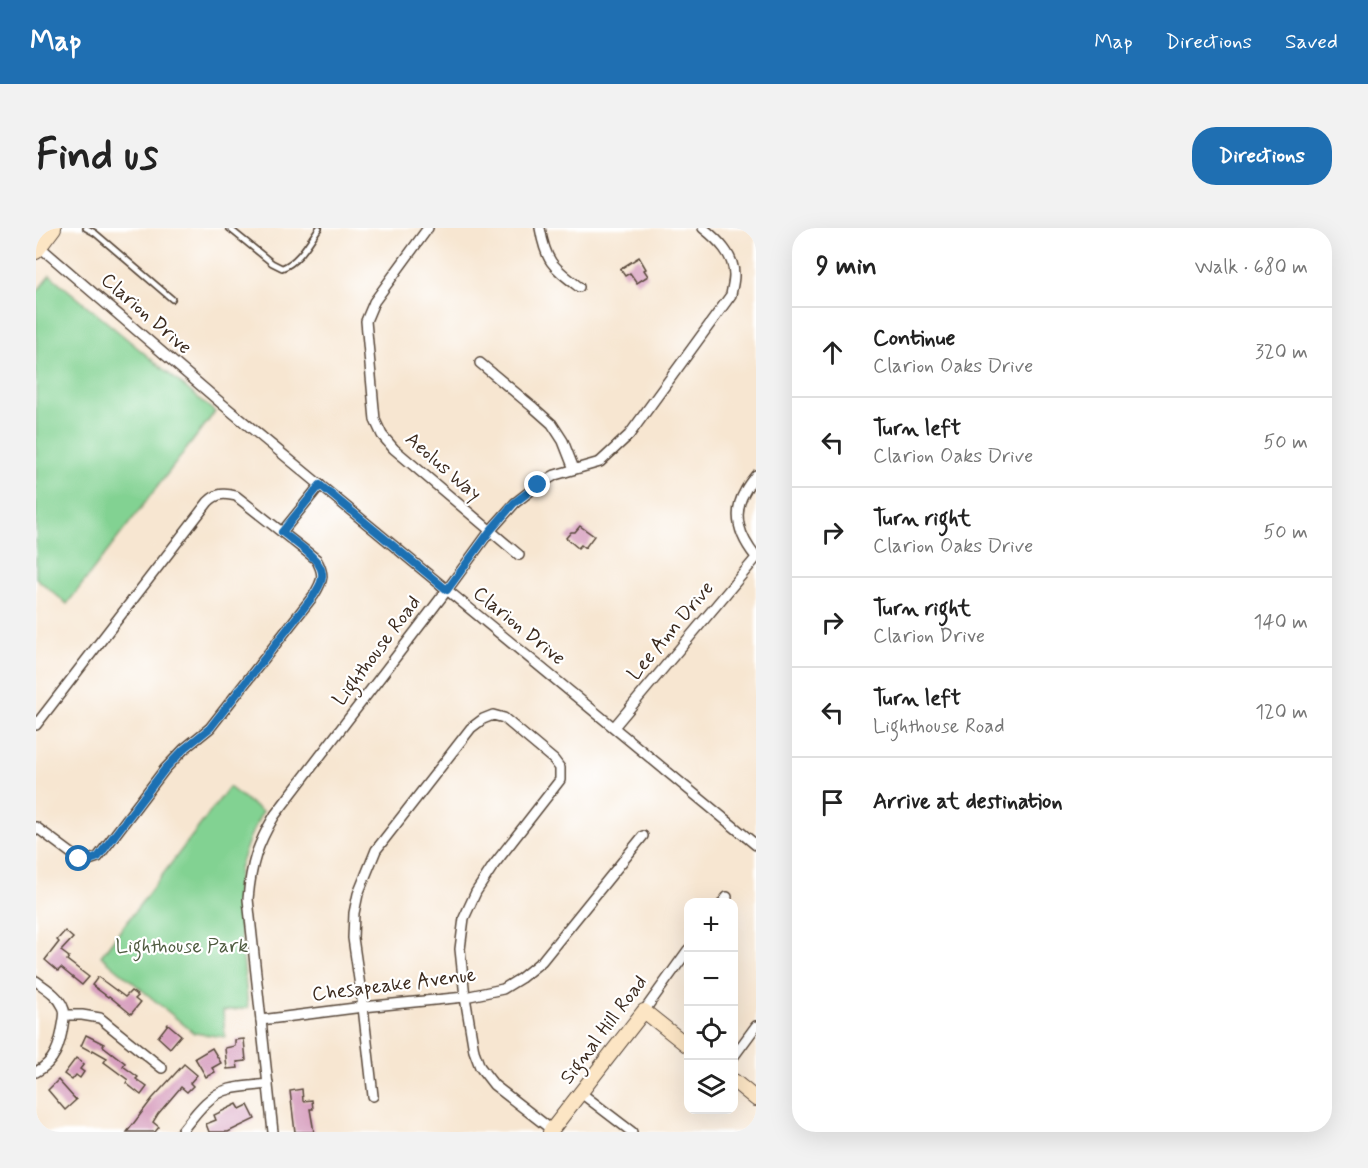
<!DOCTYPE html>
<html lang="en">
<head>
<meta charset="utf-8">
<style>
  :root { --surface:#fff; --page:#f2f2f2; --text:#222; --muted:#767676; --line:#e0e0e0; --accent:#1f6fb2 }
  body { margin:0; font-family:Mynerve,sans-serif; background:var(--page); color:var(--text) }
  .controls { position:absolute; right:18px; bottom:18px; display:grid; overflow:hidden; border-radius:12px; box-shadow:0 6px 24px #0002 }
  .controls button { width:54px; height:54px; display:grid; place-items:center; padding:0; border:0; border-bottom:2px solid var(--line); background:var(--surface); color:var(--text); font:30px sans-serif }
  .stop { position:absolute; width:18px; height:18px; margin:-14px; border:4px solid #1f6fb2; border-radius:50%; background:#fff }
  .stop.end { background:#1f6fb2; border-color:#fff; box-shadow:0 2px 6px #0008 }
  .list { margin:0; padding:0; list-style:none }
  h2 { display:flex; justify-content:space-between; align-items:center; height:78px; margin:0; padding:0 24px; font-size:26px }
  h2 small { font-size:20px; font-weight:400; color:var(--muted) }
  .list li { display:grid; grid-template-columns:39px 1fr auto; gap:18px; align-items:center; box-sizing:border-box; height:90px; padding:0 24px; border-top:2px solid var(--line) }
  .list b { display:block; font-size:22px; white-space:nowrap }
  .list p { margin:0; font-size:20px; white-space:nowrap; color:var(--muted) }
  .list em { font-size:20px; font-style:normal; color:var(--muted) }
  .icon { flex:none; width:33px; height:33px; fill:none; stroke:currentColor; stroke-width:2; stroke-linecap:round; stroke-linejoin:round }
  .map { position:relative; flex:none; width:720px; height:904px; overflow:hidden; border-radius:24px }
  header { display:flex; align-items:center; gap:36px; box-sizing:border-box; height:84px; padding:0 30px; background:var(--accent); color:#fff }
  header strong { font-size:28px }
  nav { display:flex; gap:33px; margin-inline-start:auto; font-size:21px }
  .intro { display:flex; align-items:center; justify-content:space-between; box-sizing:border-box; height:144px; padding:0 36px }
  h1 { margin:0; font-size:42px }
  .button { padding:15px 27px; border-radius:24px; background:var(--accent); color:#fff; font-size:21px; font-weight:700 }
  main { display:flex; gap:36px; padding:0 36px }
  aside { flex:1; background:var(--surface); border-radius:24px; box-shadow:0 6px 24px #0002 }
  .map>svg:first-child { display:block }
  .green { fill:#82d292; stroke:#5e7e58; stroke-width:1.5 }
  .building { fill:#d8a0bf }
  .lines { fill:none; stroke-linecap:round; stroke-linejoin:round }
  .lane-casing { stroke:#574639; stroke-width:8 }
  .street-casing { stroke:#574639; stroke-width:12 }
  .secondary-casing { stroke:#574639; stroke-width:16 }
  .lane { stroke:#fff; stroke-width:4.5 }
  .street { stroke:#fff; stroke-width:9 }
  .secondary { stroke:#fce5c4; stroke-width:14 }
  .route { stroke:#1f6fb2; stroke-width:8 }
  .labels { text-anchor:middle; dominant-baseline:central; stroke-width:4.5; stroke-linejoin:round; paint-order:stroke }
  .street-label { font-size:20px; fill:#3b2a1e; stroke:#fff }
  .park-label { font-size:20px; fill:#505c41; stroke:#fff }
</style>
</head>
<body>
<header>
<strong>Map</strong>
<nav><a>Map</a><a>Directions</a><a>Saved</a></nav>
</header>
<div class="intro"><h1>Find us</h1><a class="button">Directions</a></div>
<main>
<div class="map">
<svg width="720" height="904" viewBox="0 0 720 904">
  <rect width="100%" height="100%" fill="#fff"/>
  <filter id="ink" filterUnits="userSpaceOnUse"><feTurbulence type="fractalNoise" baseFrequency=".0167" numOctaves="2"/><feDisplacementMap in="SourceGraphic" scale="12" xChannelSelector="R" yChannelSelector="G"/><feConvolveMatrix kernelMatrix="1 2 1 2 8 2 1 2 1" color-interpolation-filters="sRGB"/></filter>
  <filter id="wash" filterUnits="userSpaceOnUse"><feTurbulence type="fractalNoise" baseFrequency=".008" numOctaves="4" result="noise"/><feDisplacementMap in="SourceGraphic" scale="24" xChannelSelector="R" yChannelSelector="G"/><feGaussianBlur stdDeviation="1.35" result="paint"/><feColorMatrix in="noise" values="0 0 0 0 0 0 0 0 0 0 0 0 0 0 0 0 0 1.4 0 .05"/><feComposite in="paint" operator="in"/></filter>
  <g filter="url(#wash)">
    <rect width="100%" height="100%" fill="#f7e6d1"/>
    <g class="green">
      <path d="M14 47 179 184 31 376 0 350V65Z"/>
      <path d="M193 559 226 584 214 609 203 640 201 669 212 780 187 783 189 809 158 805 65 728Z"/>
    </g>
    <g id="blocks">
      <g class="building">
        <path d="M603 29 610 41 608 42 612 48 601 55 594 45 589 48 584 41Z"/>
        <path d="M544 298 558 308 549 320 545 317 542 320 530 310 535 304H539Z"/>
        <path d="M29 703 37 710 25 723 33 729 31 732 53 749 46 757 25 740 22 743 9 732 23 714 21 712Z"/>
        <path d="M62 749 89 769 95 763 102 768 99 771 104 775 95 786 73 768 72 769 56 757Z"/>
        <path d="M132 796 145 807 134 820 122 809Z"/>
        <path d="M50 807 68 816 67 818 89 835 87 838 102 849 100 851 111 859 105 867 90 855 92 852 68 834 71 830 57 822 56 824 45 818Z"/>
        <path d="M208 811 210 833 201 834 202 840 191 841 189 820 199 818V812Z"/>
        <path d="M176 820 185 835 176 840 179 844 170 849 159 830Z"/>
        <path d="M40 830 48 836 44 841 48 844 44 850 40 847 36 852 28 846Z"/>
        <path d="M148 836 161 847 154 855 157 858 151 864 145 859 122 886 117 894 123 899 119 904H91L116 871Z"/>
        <path d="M22 852 40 872 29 882 12 862Z"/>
        <path d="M266 861 267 873 276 872 277 881H274L278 904H259L254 863Z"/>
        <path d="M201 876 204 881 212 877 219 891 192 904H173L170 896 180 892 178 887Z"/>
      </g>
    </g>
  </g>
  <g filter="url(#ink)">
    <use href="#blocks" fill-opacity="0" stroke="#574639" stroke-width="1.5"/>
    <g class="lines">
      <defs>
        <g id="lane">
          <path d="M50 0 59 5 136 71"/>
          <path d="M193 0 236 35 246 40C263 34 273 14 283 0"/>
        </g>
        <g id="street">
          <path d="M392 0 338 74 330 93 339 192 346 207 358 221 483 327"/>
          <path d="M504 0C510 34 516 38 543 59"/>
          <path d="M4 19 185 175 284 257 720 617"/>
          <path d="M444 135 498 180 516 196 527 213 538 241"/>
          <path d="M720 247C716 252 712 257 709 263 695 287 704 309 720 329"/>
          <path d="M246 304 284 257"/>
          <path d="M0 497 172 274C181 265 188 265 200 268L280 331C289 347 287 352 278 367L174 500 148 521 129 541 62 629 53 632 43 631 0 599"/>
          <path d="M578 499 720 330"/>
          <path d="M687 674 691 669"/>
          <path d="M0 753C9 760 22 767 27 779 30 784 28 791 27 797 24 817 19 834 0 844"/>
          <path d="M608 783 652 722"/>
          <path d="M29 787H46L64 790 75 799 126 840"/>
          <path d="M225 792 327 779 429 769 467 761 485 750 506 733 607 608"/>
          <path d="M698 828 720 798"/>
          <path d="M545 865 596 904"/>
          <path d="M337 868 327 779 317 710 318 685 322 666 340 622 435 500 447 491 457 487 468 490 518 532 524 540V552L457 638 440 664 428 690 424 721 429 769 438 823 444 839 458 857 516 902"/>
          <path d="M145 904C158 888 172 866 194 861 206 858 219 858 232 856"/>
          <path d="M237 904 212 671C215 636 221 617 239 587L411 362 454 303 479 275 502 257 519 247 564 234 593 207 695 67C696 60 698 54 698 47 698 27 682 12 667 0"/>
        </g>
        <g id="secondary">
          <path d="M0 24 18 0"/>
          <path d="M698 853 720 871"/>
          <path d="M514 904 608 783 652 818"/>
        </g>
      </defs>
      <use href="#lane" class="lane-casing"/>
      <use href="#street" class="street-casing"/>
      <use href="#secondary" class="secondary-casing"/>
      <use href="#lane" class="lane"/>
      <use href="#street" class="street"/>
      <use href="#secondary" class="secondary"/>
    </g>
  </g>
  <g class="lines" filter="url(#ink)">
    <path class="route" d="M43 631 52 633 62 629 129 541 148 521 174 500 278 367C282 360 287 354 286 345 285 331 257 313 246 304L284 257 411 362 454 303 478 275 502 257"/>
  </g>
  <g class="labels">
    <g class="street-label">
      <text transform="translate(110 86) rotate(41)">Clarion Drive</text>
      <text transform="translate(407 239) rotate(41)">Aeolus Way</text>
      <text transform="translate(483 398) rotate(39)">Clarion Drive</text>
      <text transform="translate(635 403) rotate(-50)">Lee Ann Drive</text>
      <text transform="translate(341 423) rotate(-53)">Lighthouse Road</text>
      <text transform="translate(358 757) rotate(-7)">Chesapeake Avenue</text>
      <text transform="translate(568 802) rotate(-53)">Signal Hill Road</text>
    </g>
    <g class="park-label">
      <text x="146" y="718">Lighthouse Park</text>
    </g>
  </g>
</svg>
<div class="controls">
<button>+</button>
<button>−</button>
<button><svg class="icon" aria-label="locate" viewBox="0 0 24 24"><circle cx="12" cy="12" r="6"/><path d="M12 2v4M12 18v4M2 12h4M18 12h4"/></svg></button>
<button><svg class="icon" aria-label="layers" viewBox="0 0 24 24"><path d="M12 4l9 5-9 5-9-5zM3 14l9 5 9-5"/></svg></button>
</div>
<div class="stop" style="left:43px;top:631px"></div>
<div class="stop end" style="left:502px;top:257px"></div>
</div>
<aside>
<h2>9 min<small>Walk · 680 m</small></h2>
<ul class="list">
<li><svg class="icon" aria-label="ahead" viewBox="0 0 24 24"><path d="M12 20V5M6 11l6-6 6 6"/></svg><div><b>Continue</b><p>Clarion Oaks Drive</p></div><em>320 m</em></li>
<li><svg class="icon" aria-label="left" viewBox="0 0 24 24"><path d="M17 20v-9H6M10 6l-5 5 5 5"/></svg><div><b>Turn left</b><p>Clarion Oaks Drive</p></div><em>50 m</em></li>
<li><svg class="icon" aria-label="right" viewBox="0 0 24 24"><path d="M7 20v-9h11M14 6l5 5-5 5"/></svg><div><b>Turn right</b><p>Clarion Oaks Drive</p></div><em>50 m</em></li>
<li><svg class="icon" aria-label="right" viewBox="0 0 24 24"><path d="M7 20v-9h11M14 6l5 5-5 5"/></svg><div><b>Turn right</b><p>Clarion Drive</p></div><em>140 m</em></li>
<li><svg class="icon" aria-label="left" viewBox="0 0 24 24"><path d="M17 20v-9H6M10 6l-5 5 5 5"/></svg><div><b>Turn left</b><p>Lighthouse Road</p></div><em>120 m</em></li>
<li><svg class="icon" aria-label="arrive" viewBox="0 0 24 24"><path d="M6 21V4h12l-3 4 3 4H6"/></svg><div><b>Arrive at destination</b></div></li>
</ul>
</aside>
</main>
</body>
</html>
